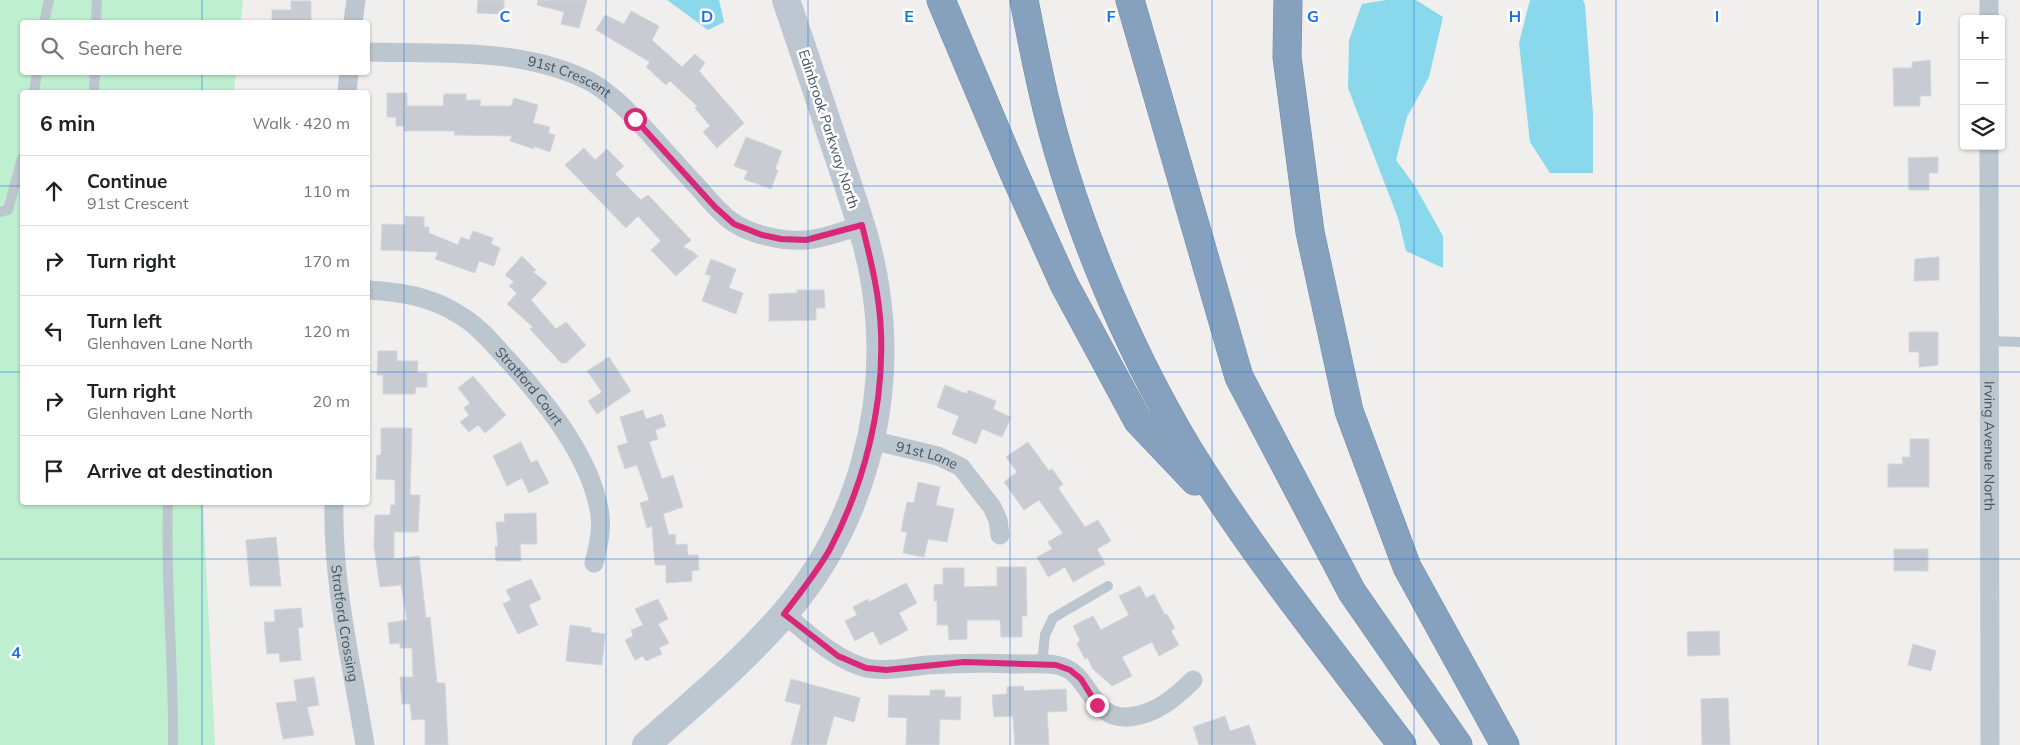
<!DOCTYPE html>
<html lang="en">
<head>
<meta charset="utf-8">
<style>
  :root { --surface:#fff; --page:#f2f2f2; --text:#202124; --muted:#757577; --line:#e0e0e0 }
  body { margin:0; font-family:Mulish,sans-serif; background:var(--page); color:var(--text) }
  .controls { position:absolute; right:15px; top:15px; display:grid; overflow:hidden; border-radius:5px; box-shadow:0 1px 4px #0004 }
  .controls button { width:45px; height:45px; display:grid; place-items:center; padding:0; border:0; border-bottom:1px solid var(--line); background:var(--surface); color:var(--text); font:25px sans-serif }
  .stop { position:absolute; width:15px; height:15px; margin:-11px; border:4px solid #db2777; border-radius:50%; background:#fff }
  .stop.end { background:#db2777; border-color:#fff; box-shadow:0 1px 5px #0008 }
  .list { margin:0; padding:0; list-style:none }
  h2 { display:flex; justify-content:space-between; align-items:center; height:65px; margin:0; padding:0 20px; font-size:21px }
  h2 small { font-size:16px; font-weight:400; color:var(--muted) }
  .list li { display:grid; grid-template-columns:32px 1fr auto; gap:15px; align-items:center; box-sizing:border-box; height:70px; padding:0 20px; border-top:1px solid var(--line) }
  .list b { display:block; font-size:19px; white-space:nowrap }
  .list p { margin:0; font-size:16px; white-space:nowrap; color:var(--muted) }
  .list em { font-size:16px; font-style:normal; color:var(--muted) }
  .icon { flex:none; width:28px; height:28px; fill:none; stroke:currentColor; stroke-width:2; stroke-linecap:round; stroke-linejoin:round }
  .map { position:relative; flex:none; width:2020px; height:745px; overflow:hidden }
  .search { position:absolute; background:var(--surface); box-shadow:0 1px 4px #0004; left:20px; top:20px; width:350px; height:55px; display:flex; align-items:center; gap:12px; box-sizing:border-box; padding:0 18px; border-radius:5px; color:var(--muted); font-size:19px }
  .panel { position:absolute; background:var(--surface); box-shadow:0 1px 4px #0004; left:20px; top:90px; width:350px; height:415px; border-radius:5px }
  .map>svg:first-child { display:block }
  .green { fill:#bdefd0 }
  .water { fill:#8ad8ec }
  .building { fill:#c8cbd1; stroke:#d2d5da }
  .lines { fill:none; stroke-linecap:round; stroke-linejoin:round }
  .highway-casing { stroke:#718ca9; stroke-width:29 }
  .lane { stroke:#bcc6ce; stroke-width:10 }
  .street { stroke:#bcc6ce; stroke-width:19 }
  .secondary { stroke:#bcc7d2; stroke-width:28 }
  .highway { stroke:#86a1bd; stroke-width:28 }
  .route { stroke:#db2777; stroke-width:6 }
  .grid { fill:none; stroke:#1971e0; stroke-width:1; stroke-opacity:0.55 }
  .labels { text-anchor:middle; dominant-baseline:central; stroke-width:5; stroke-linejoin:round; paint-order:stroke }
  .street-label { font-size:14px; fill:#46525c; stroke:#fff }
  .grid-label { font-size:16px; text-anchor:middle; font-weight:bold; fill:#1971e0; stroke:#fff; stroke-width:5; stroke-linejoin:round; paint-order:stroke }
</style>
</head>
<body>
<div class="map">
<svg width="2020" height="745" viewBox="0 0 2020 745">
  <rect width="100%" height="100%" fill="#f1eeee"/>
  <path class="green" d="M0 0H243L241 22H22V72L236 73 234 92H22V502L203 503 215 745H0Z"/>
  <g class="water">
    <path d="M667 0H719L724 22 708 30Z"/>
    <path d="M1386 0H1416L1443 17 1429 77 1407 117 1396 160 1415 186 1443 236V268L1406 251 1398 218 1348 88 1349 40 1362 4Z"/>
    <path d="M1530 0H1583L1585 5 1593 114V173H1550L1530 142 1519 43Z"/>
  </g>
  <g class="building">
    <path d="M478 0H504V14L477 13Z"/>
    <path d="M538 0H587L579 28 561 24 564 12 537 5Z"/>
    <path d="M291 1H311V22H272V10H291Z"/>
    <path d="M631 11 659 26 652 40 682 67 695 54 705 63 699 71 744 123 717 148 703 132 710 126 695 108 697 106 670 81 666 85 646 67 650 62 596 30 605 15 624 24Z"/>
    <path d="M1930 60 1931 96H1920V106H1894L1893 68H1912V62Z"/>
    <path d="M387 93H407V106H443L444 94H466V100H481L480 106H511L514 98 538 105 533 123 550 127 548 133 555 135 550 152 534 146V149L510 141 512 136 454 135 455 131H404V126H396V117H387Z"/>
    <path d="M746 137 782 151 775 169 778 170 771 189 744 179 748 171 734 166Z"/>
    <path d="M584 148 595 160 607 149 624 166 615 174 641 200 648 195 691 240 683 247 692 251 698 256 676 276 651 250 661 241 638 216 626 228 565 165Z"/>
    <path d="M1938 157V173H1929V190H1909L1908 158Z"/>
    <path d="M405 216 424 217V227H429V233L458 245 461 237 469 240 473 231 493 238 491 244 500 248 494 266 479 261 475 273 435 259 438 252 381 250 382 224 405 225Z"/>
    <path d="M522 256 536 270 533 272 547 283 531 300 556 329 566 322 586 345 566 363H561L530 329 533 327 507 304 517 293 509 286 514 282 505 275Z"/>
    <path d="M1939 257V280L1914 281 1915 259Z"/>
    <path d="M711 259 736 269 729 288 743 293 736 314 702 301 711 276 705 274Z"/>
    <path d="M797 290H824L825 308H816V320L769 321V294L797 293Z"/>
    <path d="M1909 332H1938V365L1919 367V352H1909Z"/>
    <path d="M378 351H397V361H418L417 373H427V387H416L415 394H383V375H377Z"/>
    <path d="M609 357 631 391 597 414 588 401 602 392 587 371Z"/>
    <path d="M473 376 506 415 485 433 478 425 469 432 460 422 469 415 464 408 470 403 458 388Z"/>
    <path d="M945 385 967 394 968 390 996 401 993 409 1011 417 1002 437 982 429 976 444 952 434 959 416 937 407Z"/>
    <path d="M643 410 646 419 662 414 666 426 655 430 658 439 649 442 662 479 673 475 683 507 663 514 669 535 675 534 676 545 687 544 688 555H698L699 570 692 571V581L666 583V565H655L652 526 647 528 640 503 649 500 637 465 625 469 617 446 628 443 620 417Z"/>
    <path d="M381 428H412L410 495H420L418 532H394V559L419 556 426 618 430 617 437 683H445L448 745H425V719L412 720 410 704H402L400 677H413L412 648H400V643L390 644 388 623 407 620 401 585 380 587 374 547 375 515H390L391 505H395V480L376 479 377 455H381Z"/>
    <path d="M1910 439H1929V487H1888V464H1903L1902 457H1910Z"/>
    <path d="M521 442 531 463 537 460 549 483 529 493 522 478 507 486 493 456Z"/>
    <path d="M1028 442 1049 471 1052 469 1063 484 1058 488 1085 527 1098 520 1111 541 1097 549 1105 564 1073 582 1065 567 1048 577 1037 557 1052 549 1048 542 1063 533 1039 500 1024 510 1004 482 1017 472 1006 457Z"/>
    <path d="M918 482 940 487 936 505 954 509 947 542 928 539 924 557 903 553 907 532 901 531 907 502 914 503Z"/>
    <path d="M536 513 537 544H520L521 561H496L495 547 498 546 496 522H505L504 514Z"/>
    <path d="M276 537 281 586H250L246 540Z"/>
    <rect x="1894" y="549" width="34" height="22"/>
    <path d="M997 567H1026L1027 616H1022V637H1001L1000 620H967V639L949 640 948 625H937V601H934V585L943 584V568H964V587L997 586Z"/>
    <path d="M531 579 541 599 529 605 538 625 518 634 503 604 511 600 506 590Z"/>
    <path d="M906 583 917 603 899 613 908 630 880 645 873 631 855 641 845 621 857 615 853 607 868 599 869 602Z"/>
    <path d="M1140 586 1146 598 1154 594 1165 615 1167 614 1175 628 1171 631 1179 645 1159 656 1152 642 1122 657 1132 676 1112 686 1093 669 1087 657 1085 659 1077 644 1080 640 1073 626 1093 616 1101 630 1129 615 1119 596Z"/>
    <path d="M658 599 668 619 658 624 669 643 659 648 662 654 646 661 643 656 635 660 625 640 633 636 631 630 643 625 635 609Z"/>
    <path d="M301 608 303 627 298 628 301 660 280 662 279 653 267 654 264 622H275L274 610Z"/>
    <path d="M570 625 591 628V632L605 634 602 665 566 661Z"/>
    <path d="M1719 631 1720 655 1688 656 1687 632Z"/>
    <path d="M1913 644 1936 651 1931 671 1908 665Z"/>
    <path d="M314 677 319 705 307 707 314 735 283 739 276 703 297 701 294 680Z"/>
    <path d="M791 679 860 698 854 722 834 716 826 745H791L801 705 785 701Z"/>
    <path d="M1023 686 1024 691 1066 689 1067 711 1047 712 1049 745H1015L1013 716 994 717 992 695 1007 694V687Z"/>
    <path d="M930 690H945V697H961L960 720 940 719 939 745H906L907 718 888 717 889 695 930 696Z"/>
    <path d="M1728 698 1730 745H1702L1701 699Z"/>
    <path d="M1225 716 1230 731 1249 725 1256 745H1199L1193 727Z"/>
  </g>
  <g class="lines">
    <defs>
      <g id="highway">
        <path d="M941 0 1014 173 1064 284 1138 421 1195 481"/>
        <path d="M1024 0C1030 31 1036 61 1043 92 1070 211 1125 344 1188 449 1252 553 1329 648 1402 745"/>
        <path d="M1130 0 1239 377 1352 592 1458 745"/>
        <path d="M1288 0 1287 57 1310 232 1349 411 1407 567 1505 745"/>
      </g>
    </defs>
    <use href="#highway" class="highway-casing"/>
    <g class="lane">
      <path d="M44 22 49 0"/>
      <path d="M96 22 97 0"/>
      <path d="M34 92 37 72"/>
      <path d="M94 92 95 72"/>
      <path d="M0 212 8 210 22 158"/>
      <path d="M1990 341 2020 342"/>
      <path d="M168 502C165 583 174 664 173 745"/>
      <path d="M1042 665 1045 635 1053 618 1108 586"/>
    </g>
    <g class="street">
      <path d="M1989 0V19"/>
      <path d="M353 22 356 0"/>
      <path id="s1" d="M368 52C443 54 522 47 591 82 612 94 631 114 648 132 664 150 680 168 696 185 708 198 719 213 734 223 752 235 785 242 807 240 825 238 844 231 862 225"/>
      <path d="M347 92 349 72"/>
      <path id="s2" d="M1989 146 1990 745"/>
      <path id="s3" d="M368 290C400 292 430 296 458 314 478 325 493 344 508 360 545 401 592 458 600 515 602 531 598 547 594 563"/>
      <path id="s4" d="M871 440 938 456 961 467 992 507 998 520 1000 535"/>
      <path id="s5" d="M334 502C332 584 352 665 365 745"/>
      <path d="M784 614C809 634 835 660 866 668 886 672 907 667 927 665 959 663 990 663 1022 664 1033 664 1045 663 1056 665 1092 671 1088 720 1129 717 1156 714 1175 698 1193 680"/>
    </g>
    <path class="secondary" d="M646 745C693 703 743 662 784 614 860 527 893 405 876 291 870 247 855 206 841 164 823 110 805 55 786 0"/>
    <use href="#highway" class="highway"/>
  </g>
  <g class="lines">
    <path class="route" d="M635 119 715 207 734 224 762 235 781 239 806 240 862 225C871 261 880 297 881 333 884 408 864 484 830 549 817 572 800 593 784 614L838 656 866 668 886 670 964 662 1056 665 1070 670 1081 679 1097 705"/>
  </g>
  <path class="grid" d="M202 0V22M404 0V745M606 0V745M808 0V745M1010 0V745M1212 0V745M1414 0V745M1616 0V745M1818 0V745M202 72V92M0 186H22M368 186H2020M0 372H22M368 372H2020M202 502V745M0 559H2020"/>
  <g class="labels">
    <g class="street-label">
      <text stroke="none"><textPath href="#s1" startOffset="205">91st Crescent</textPath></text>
      <text transform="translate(829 129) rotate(72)">Edinbrook Parkway North</text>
      <text stroke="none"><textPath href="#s3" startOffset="196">Stratford Court</textPath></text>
      <text stroke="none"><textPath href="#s2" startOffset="300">Irving Avenue North</textPath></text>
      <text stroke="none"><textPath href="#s4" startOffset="58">91st Lane</textPath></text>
      <text stroke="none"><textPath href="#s5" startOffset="122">Stratford Crossing</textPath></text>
    </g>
  </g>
  <g class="grid-label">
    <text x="505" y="22">C</text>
    <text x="707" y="22">D</text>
    <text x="909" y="22">E</text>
    <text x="1111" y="22">F</text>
    <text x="1313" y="22">G</text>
    <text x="1515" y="22">H</text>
    <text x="1717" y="22">I</text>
    <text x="1919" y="22">J</text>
    <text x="16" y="658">4</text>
  </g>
</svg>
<div class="controls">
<button>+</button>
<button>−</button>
<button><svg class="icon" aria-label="layers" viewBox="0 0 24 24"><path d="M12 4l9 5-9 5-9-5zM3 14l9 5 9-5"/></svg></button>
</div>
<div class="stop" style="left:635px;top:119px"></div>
<div class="stop end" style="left:1097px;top:705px"></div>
<div class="search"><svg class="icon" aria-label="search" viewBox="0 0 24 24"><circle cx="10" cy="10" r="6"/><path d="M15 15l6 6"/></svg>Search here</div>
<section class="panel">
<h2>6 min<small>Walk · 420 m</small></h2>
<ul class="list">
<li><svg class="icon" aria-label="ahead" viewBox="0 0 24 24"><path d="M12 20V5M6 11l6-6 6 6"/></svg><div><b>Continue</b><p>91st Crescent</p></div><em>110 m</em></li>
<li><svg class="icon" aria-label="right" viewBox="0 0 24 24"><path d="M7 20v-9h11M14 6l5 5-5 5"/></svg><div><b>Turn right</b></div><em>170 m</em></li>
<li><svg class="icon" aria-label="left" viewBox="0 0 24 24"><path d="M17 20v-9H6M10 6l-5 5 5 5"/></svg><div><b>Turn left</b><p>Glenhaven Lane North</p></div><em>120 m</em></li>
<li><svg class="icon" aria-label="right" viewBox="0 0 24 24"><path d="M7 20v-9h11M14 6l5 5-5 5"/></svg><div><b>Turn right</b><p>Glenhaven Lane North</p></div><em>20 m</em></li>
<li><svg class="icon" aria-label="arrive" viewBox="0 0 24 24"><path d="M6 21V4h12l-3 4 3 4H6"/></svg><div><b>Arrive at destination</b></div></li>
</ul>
</section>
</div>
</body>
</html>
